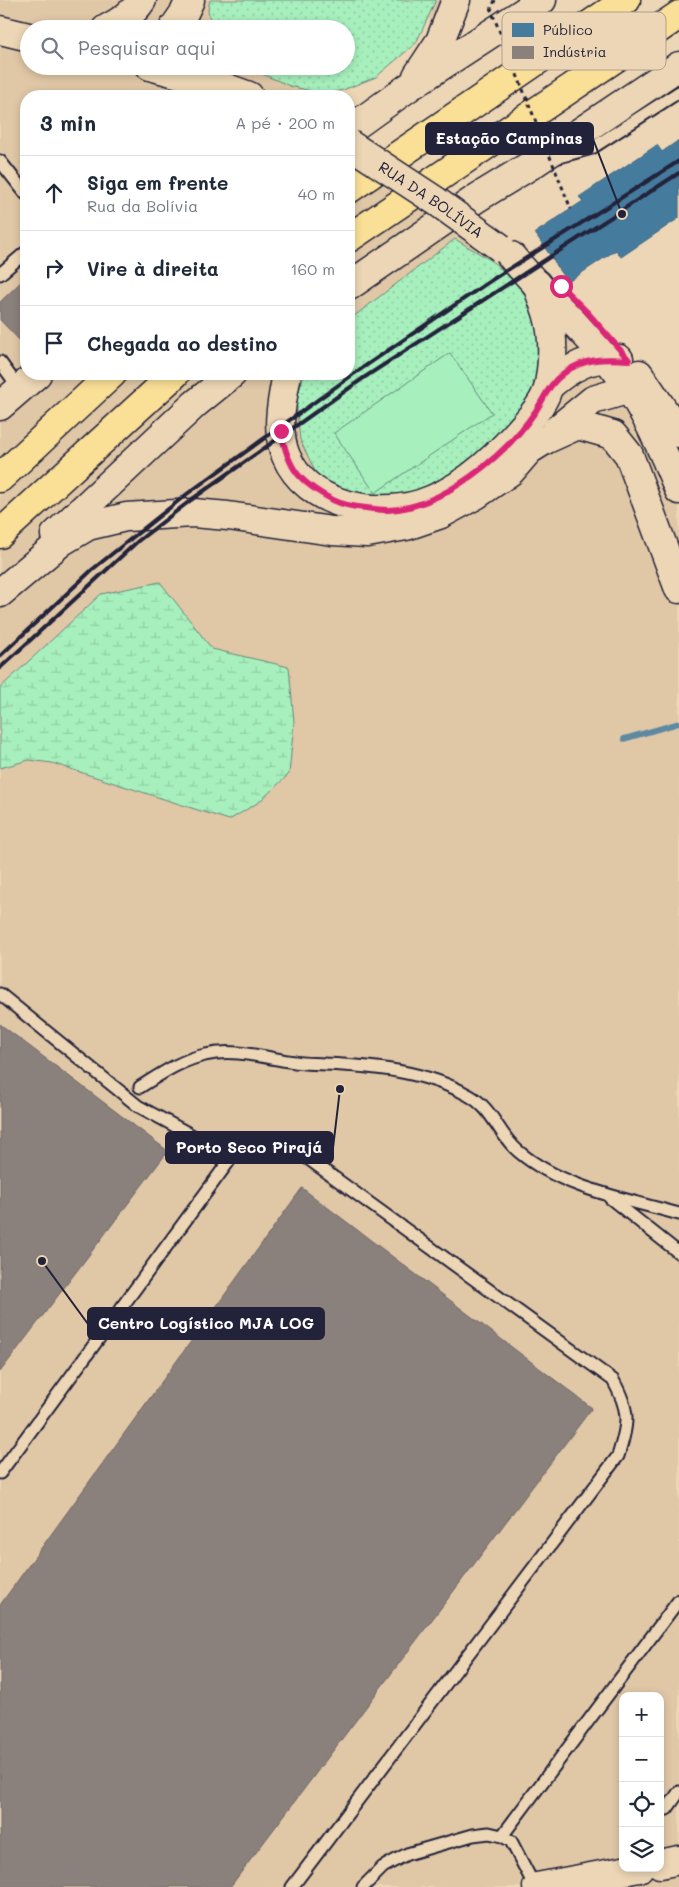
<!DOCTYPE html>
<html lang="pt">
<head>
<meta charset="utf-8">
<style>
  :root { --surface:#fff; --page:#f2f2f3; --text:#1f2937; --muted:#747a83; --line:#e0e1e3 }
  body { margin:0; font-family:Mali,sans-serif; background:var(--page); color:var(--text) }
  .controls { position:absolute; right:15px; bottom:15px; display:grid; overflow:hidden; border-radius:10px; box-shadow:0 2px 8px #0003 }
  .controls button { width:45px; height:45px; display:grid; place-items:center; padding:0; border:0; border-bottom:1px solid var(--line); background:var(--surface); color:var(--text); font:25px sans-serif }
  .stop { position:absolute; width:15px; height:15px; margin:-11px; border:4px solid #db2777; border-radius:50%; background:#fff }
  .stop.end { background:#db2777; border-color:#fff; box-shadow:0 1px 5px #0008 }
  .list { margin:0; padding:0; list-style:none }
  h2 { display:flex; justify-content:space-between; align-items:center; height:65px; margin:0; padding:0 20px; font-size:21px }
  h2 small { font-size:16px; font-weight:400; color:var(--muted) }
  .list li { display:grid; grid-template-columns:32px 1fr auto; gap:15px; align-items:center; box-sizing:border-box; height:75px; padding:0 20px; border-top:1px solid var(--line) }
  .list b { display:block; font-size:19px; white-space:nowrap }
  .list p { margin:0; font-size:16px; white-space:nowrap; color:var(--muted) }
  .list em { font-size:16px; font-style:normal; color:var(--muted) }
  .icon { flex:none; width:28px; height:28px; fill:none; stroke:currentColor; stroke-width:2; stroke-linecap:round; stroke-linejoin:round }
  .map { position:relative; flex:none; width:679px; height:1887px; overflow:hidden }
  .search { position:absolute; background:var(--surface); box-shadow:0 2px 8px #0003; left:20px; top:20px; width:335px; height:55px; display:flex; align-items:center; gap:12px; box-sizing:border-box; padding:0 18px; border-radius:28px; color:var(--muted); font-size:19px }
  .panel { position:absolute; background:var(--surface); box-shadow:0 2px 8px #0003; left:20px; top:90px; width:335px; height:290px; border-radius:20px }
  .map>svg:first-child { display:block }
  .built { fill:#e0c7a6; fill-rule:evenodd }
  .grass { fill:url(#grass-dots); stroke:#64897c }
  .wetland { fill:url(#wetland-marsh); stroke:#64897c }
  .pitch { fill:#a7f0bd; stroke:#64897c }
  .public { fill:#457b9d; stroke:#3a6080 }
  .industry { fill:#8a817c; stroke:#6b6468 }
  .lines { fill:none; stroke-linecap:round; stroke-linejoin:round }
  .stream { stroke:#5d89a1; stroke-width:5.5 }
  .service-casing { stroke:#22223b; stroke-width:15 }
  .secondary-casing { stroke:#22223b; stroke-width:31 }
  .motorway-casing { stroke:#22223b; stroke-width:31 }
  .service { stroke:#ecd6b5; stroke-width:11 }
  .secondary { stroke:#ecd6b5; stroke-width:28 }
  .motorway { stroke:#fadf96; stroke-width:28 }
  .rail { stroke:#22223b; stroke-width:4 }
  .secondary-bridge-casing { stroke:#22223b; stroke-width:31; stroke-linecap:butt }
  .path-bridge { stroke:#22223b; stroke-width:3; stroke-dasharray:4 4; stroke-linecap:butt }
  .secondary-bridge { stroke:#ecd6b5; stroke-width:28 }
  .route { stroke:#db2777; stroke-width:6 }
  .labels { text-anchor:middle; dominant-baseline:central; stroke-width:5; stroke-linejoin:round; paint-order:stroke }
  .street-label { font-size:15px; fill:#22223b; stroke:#ecd6b5 }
  .key { fill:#ecd6b5; stroke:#afa090; stroke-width:1 }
  .key-label { font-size:14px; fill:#22223b }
  .leader { fill:none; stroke:#22223b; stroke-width:2 }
  .callout-dot { fill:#22223b; stroke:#ecd6b5; stroke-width:2 }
  .callout { fill:#22223b; stroke:#22223b; stroke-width:2 }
  .callout-label { font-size:16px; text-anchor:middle; font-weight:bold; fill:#fff }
</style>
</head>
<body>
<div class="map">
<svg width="679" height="1887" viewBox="0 0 679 1887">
  <defs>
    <pattern id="grass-dots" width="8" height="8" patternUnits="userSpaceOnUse" patternTransform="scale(1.25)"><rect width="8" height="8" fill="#a7f0bd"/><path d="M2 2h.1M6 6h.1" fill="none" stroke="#8fcea3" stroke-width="1.8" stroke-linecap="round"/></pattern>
    <pattern id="wetland-marsh" width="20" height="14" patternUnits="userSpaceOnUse" patternTransform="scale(1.25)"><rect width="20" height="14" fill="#a7f0bd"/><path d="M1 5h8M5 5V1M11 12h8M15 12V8" fill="none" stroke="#8fcea3"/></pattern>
  </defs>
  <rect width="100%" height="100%" fill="#ecd6b5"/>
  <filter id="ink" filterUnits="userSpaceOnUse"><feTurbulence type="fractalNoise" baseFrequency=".02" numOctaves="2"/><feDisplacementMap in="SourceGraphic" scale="10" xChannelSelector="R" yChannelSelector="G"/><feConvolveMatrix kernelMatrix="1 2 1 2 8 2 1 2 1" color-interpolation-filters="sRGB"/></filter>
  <g filter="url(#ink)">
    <path class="built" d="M0 0H459L309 96H26V374H349V167L419 208 476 247 523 283 602 369 679 482V1887H0ZM29 29H346V66H29ZM623 1696H660V1868H623Z"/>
    <g class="grass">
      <path d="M210 0H436L416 43 376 77 343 90 324 94 290 86 244 66H346V29H212L208 10Z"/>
      <path d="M455 239 492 261 519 286 537 312 545 369 523 412 463 467 434 486 399 497 363 496 329 483 316 473 300 440 296 401 304 374H349V320Z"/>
    </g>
    <path class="wetland" d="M160 582 212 649 289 667 294 722 289 774 259 802 229 820 52 763 29 760 0 768V688L101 594Z"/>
    <path class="pitch" d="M450 353 492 413 375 493 334 433Z"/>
    <path class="public" d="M679 140V218L621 257 616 250 568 282 535 233 583 201 579 197 657 145 662 152Z"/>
    <g class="industry">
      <path d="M26 277V347L0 320V302Z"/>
      <path d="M0 1024 168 1151 0 1372Z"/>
      <path d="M302 1188 592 1408 230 1887H0V1605Z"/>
    </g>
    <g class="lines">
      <path class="stream" d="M624 739 679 723"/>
      <defs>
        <g id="service">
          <path d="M559 157 592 148 679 92"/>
          <path d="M0 161 26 194"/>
          <path d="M0 274 26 252"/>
          <path d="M0 362 19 388"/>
          <path d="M0 994 138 1106 232 1157"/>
          <path d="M140 1087C161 1074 181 1060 205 1055 235 1048 265 1058 295 1062 305 1064 315 1063 325 1064 372 1066 426 1071 468 1095 493 1108 498 1134 518 1151 561 1188 626 1199 679 1214"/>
          <path d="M610 1198 679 1253"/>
          <path d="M0 1473 232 1157C256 1133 276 1140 303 1155L613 1380C630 1411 629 1422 618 1456L292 1887"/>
          <path d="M667 1809 679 1792"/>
          <path d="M502 1836 679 1600"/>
          <path d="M363 1887 383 1867 407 1854 473 1835 489 1833 502 1836 511 1841 535 1887"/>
        </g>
        <g id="secondary">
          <path d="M106 29C120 22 133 14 142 0"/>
          <path d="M173 29 184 13 190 0"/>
          <path d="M0 30 29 37"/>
          <path d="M150 66 216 84 249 96"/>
          <path d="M417 76 440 41 456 0"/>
          <path d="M349 130 409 87 542 0"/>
          <path d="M511 256C549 301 598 340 630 390 650 421 665 456 679 490"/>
          <path d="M349 286 477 198 531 165 679 66"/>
          <path d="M287 374C282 400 275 430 286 456 307 505 373 518 420 504 458 492 493 461 519 431 530 418 546 402 549 384 553 362 554 338 548 316 545 305 540 295 537 284"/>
          <path d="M639 374 679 433"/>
          <path d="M549 386C571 367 590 356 619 359"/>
          <path d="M0 406 37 374"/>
          <path d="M555 431 593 400 630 389"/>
          <path d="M55 535 195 404 232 374"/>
          <path d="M0 593 61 542 88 526 126 517 193 513 228 516 332 531 367 533 406 526 441 514 476 495 511 471 529 450 545 440 578 425 613 435 629 455 679 589"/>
          <path d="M660 1864 679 1860"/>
          <path d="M537 1887 639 1868"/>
        </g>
        <g id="motorway">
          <path d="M349 189 626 0"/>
          <path d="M349 238 679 15"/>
          <path d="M0 478 112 374"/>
          <path d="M0 534 175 374"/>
        </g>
      </defs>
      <use href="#service" class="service-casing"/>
      <use href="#secondary" class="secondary-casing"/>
      <use href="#motorway" class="motorway-casing"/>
      <use href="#service" class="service"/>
      <use href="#secondary" class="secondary"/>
      <use href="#motorway" class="motorway"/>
      <g class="rail">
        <path d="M0 656 93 569 187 494 355 373 490 281 679 161"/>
        <path d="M0 668 138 541 191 500 365 377 679 173"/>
      </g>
      <defs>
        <g id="secondary-bridge">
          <path id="s1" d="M349 144 436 201 501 248"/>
        </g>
      </defs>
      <use href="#secondary-bridge" class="secondary-bridge-casing"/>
      <path class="path-bridge" d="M495 0 491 10 571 209"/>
      <use href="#secondary-bridge" class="secondary-bridge"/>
    </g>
  </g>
  <g class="lines" filter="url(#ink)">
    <path class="route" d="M281 431C288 469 299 482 333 500 343 505 354 507 366 508 373 509 381 510 388 510 442 508 506 455 535 412 545 397 549 384 564 373 584 358 605 358 629 360L587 312 561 286"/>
  </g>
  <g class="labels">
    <g class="street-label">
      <text stroke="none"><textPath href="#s1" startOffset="99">RUA DA BOLÍVIA</textPath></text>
    </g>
  </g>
  <rect x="502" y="12" width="164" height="58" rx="8" class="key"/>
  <rect x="512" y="23" width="22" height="14" fill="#457b9d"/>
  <rect x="512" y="46" width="22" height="13" fill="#8a817c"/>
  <g class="key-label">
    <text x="543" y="35">Público</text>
    <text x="543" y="57">Indústria</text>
  </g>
  <path class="leader" d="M622 214L593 139M340 1089L333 1148M42 1261L88 1324"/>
  <g class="callout-dot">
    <circle cx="622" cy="214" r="5"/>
    <circle cx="340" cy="1089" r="5"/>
    <circle cx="42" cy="1261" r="5"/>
  </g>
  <g class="callout">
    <rect x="426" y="123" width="167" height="31" rx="5"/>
    <rect x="166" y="1132" width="167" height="31" rx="5"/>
    <rect x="88" y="1308" width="236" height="31" rx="5"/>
  </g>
  <g class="callout-label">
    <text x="509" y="144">Estação Campinas</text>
    <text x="249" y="1153">Porto Seco Pirajá</text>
    <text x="206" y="1329">Centro Logístico MJA LOG</text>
  </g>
</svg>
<div class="controls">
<button>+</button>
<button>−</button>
<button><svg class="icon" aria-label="locate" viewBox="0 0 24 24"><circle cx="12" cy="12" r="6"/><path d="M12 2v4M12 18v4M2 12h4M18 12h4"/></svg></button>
<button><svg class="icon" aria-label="layers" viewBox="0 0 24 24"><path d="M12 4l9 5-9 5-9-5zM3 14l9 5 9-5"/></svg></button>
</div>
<div class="stop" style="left:561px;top:286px"></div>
<div class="stop end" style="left:281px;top:431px"></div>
<div class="search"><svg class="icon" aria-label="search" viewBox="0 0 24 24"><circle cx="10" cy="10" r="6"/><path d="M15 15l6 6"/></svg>Pesquisar aqui</div>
<section class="panel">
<h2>3 min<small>A pé · 200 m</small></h2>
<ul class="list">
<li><svg class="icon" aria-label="ahead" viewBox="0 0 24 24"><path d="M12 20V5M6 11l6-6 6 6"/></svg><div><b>Siga em frente</b><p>Rua da Bolívia</p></div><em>40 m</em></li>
<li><svg class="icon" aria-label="right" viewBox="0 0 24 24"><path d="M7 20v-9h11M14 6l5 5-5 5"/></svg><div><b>Vire à direita</b></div><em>160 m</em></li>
<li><svg class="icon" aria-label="arrive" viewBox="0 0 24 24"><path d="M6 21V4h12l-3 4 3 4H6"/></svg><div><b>Chegada ao destino</b></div></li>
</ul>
</section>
</div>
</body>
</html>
